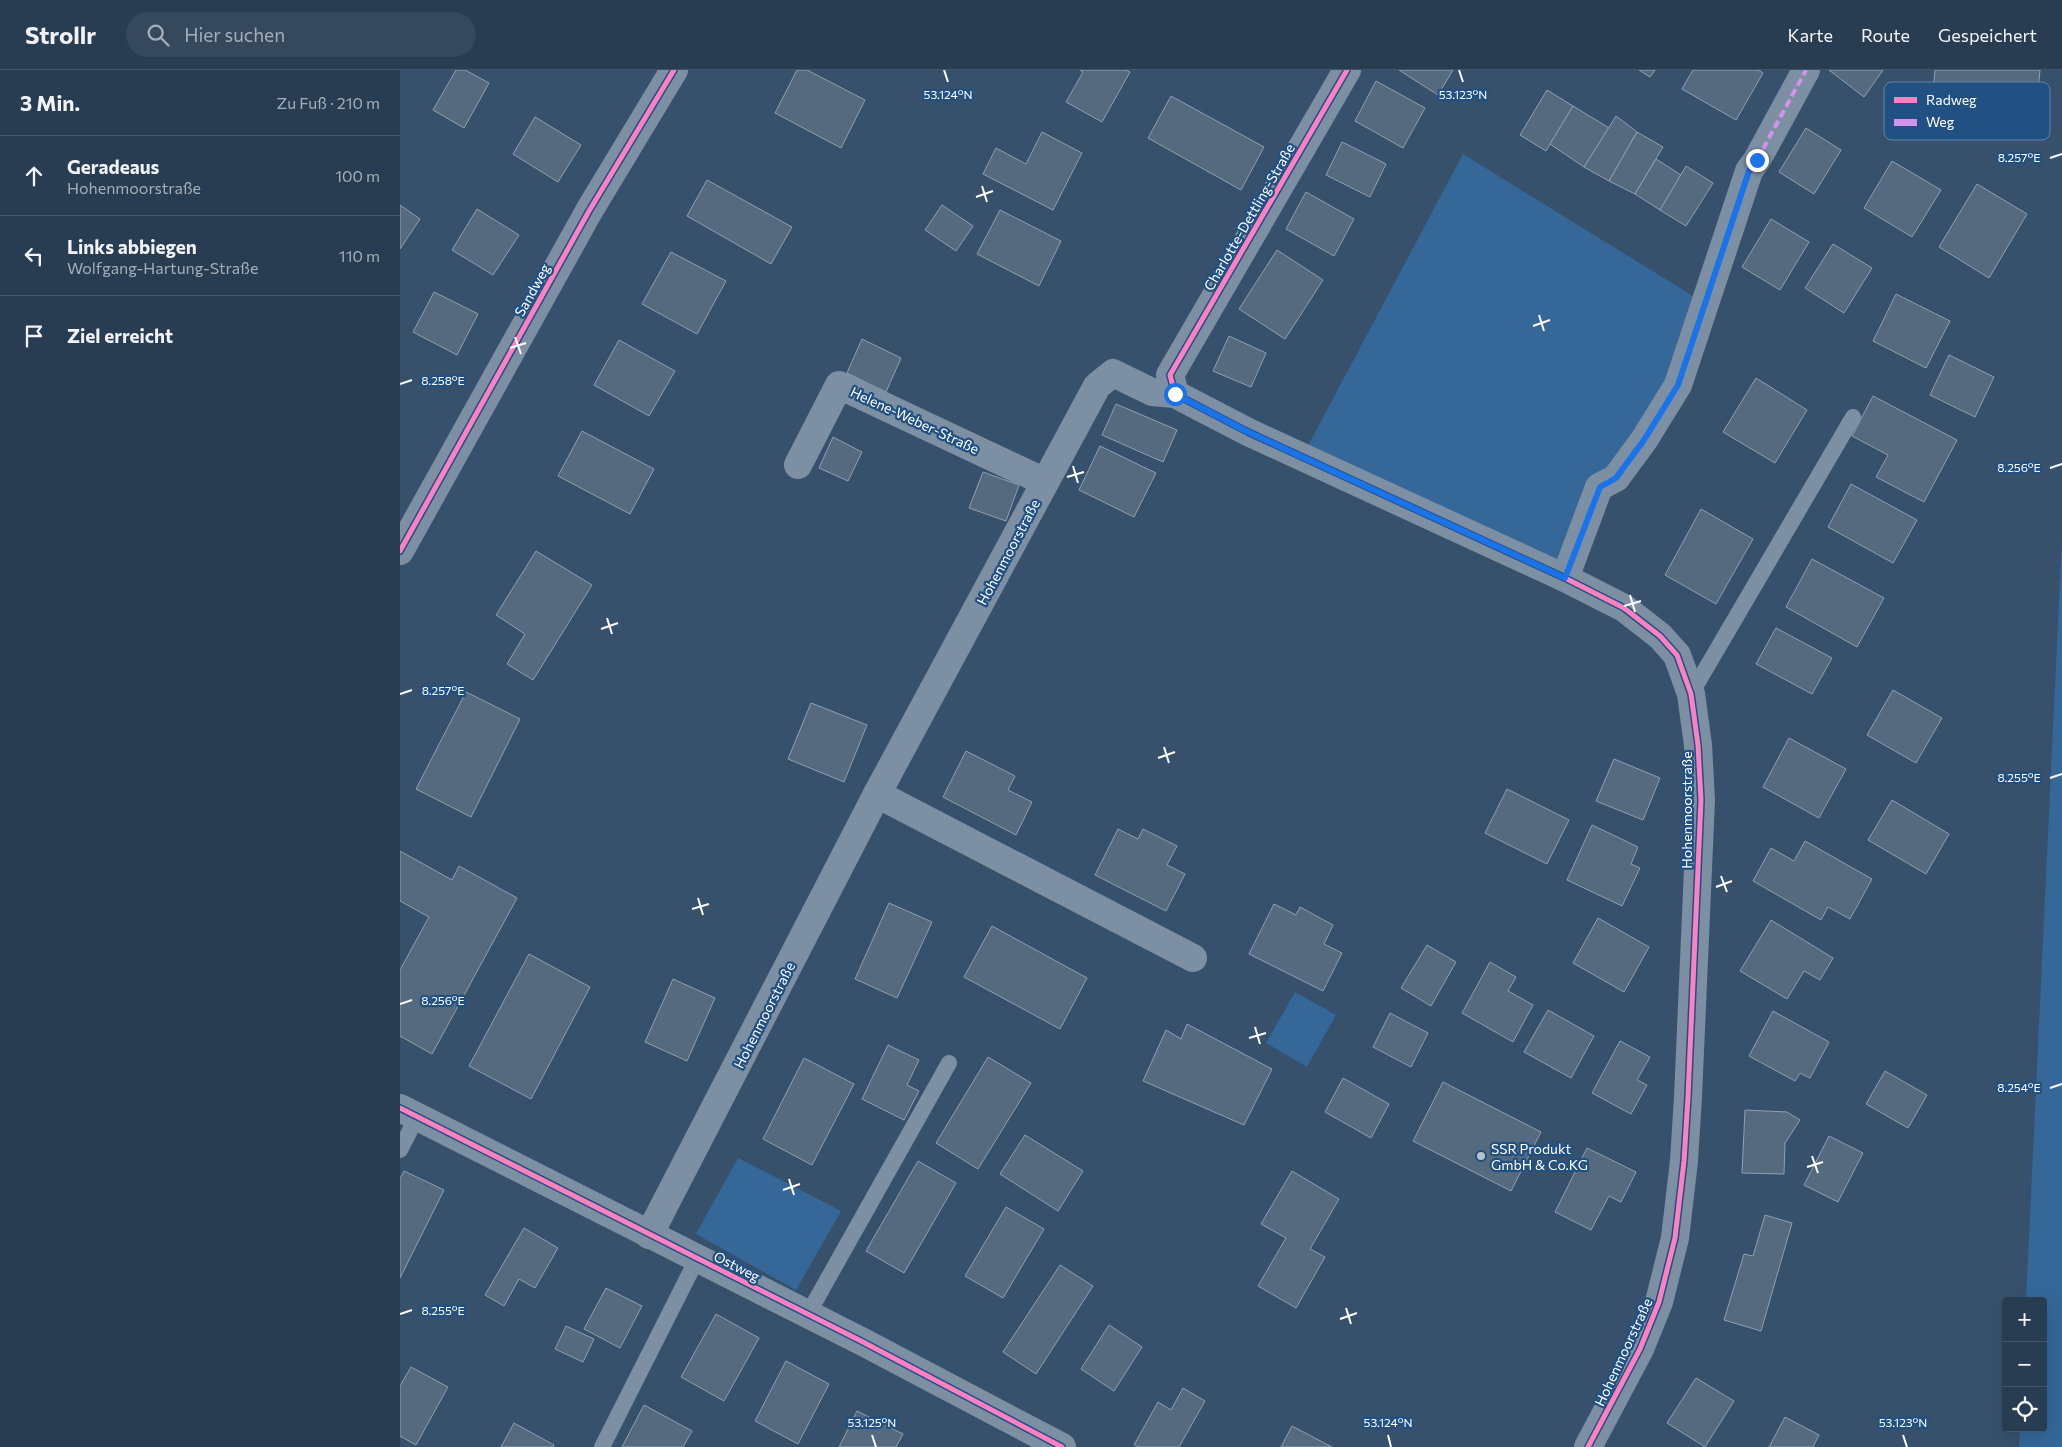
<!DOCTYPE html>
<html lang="de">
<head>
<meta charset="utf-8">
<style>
  :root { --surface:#293d52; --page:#35485c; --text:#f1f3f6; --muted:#a5aeb8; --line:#455669 }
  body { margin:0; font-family:Commissioner,sans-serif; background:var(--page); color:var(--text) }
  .controls { position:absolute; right:15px; bottom:15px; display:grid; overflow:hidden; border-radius:5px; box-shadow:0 5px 20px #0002 }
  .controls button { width:45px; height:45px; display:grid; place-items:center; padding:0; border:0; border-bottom:1px solid var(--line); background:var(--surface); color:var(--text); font:25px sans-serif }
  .stop { position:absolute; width:15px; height:15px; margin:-11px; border:4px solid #1a73e8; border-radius:50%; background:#fff }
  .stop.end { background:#1a73e8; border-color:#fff; box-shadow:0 1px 5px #0008 }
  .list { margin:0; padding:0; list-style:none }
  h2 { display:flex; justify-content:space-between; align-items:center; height:65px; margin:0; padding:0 20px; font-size:21px }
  h2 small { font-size:16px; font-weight:400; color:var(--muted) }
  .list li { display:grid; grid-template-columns:32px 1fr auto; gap:15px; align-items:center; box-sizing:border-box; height:80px; padding:0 20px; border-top:1px solid var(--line) }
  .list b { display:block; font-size:19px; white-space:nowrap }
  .list p { margin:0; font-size:16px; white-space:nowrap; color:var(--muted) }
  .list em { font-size:16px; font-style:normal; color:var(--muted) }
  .icon { flex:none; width:28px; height:28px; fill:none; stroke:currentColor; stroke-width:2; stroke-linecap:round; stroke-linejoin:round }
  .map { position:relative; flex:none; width:1662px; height:1377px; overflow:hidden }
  header { display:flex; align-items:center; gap:30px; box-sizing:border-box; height:70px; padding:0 25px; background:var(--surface); border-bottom:1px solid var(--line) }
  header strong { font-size:24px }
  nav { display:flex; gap:28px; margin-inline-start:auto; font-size:18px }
  .search { width:350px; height:45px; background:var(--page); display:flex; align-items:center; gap:12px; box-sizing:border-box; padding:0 18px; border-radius:28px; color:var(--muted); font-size:19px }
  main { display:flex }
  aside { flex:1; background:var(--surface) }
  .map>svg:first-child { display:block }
  .green { fill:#356799 }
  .building { fill:#55697f; stroke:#91a0b1 }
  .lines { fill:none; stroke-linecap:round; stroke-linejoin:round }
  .service { stroke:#7d8fa3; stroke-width:16 }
  .minor { stroke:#7d8fa3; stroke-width:28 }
  .quiet { stroke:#d193ec; stroke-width:4; stroke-dasharray:8 4; stroke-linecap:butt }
  .cycleway-casing { stroke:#215083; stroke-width:8 }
  .cycleway { stroke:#ff80c0; stroke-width:5 }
  .route { stroke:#1a73e8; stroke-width:6 }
  .ticks { fill:none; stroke:#fff; stroke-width:2 }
  .poi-dot { fill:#b9c2cc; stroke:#215083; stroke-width:2 }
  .labels { text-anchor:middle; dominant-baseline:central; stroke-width:4.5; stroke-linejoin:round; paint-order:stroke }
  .street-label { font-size:14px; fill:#fff; stroke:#215083 }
  .poi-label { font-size:14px; fill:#fff; stroke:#215083; text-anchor:start }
  .key { fill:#215083; stroke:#6484a8; stroke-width:1 }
  .key-label { font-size:14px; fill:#fff }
  .ticks-label { font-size:12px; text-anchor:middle; fill:#fff; stroke:#215083; stroke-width:4.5; stroke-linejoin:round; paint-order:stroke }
</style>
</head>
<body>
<header>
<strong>Strollr</strong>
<div class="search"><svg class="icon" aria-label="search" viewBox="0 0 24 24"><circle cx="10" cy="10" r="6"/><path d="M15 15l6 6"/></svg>Hier suchen</div>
<nav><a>Karte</a><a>Route</a><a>Gespeichert</a></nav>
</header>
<main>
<aside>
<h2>3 Min.<small>Zu Fuß · 210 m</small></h2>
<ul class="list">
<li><svg class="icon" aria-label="ahead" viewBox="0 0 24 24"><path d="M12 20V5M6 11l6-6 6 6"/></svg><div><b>Geradeaus</b><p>Hohenmoorstraße</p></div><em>100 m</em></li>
<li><svg class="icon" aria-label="left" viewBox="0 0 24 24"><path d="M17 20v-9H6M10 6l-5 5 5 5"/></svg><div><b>Links abbiegen</b><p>Wolfgang-Hartung-Straße</p></div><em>110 m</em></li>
<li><svg class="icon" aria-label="arrive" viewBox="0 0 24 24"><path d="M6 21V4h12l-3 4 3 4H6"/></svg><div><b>Ziel erreicht</b></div></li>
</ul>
</aside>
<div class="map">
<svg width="1662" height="1377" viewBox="0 0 1662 1377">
  <rect width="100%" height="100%" fill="#37516d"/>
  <g class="green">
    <path d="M1063 84 1306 234 1165 508 902 387Z"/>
    <path d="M1662 468V1377H1619L1620 1358H1643V1231H1626Z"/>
    <path d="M895 922 936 945 907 997 866 973Z"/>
    <path d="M338 1088 441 1141 396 1220 296 1164Z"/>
  </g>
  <g class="building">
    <path d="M56 0H65L89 13 64 58 33 40Z"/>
    <path d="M397 0H407L465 30 441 78 375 43Z"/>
    <path d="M680 0H726L730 2 702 52 666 32 683 2Z"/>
    <path d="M999 0H1053L1038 25Z"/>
    <path d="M1239 0H1255L1250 7Z"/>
    <path d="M1293 0H1358L1363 3 1336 50 1282 19Z"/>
    <path d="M1429 0H1483L1464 27Z"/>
    <path d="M1535 0H1640L1636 42 1532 30Z"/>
    <path d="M976 11 1025 38 1003 78 955 51Z"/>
    <path d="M1147 20 1173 36 1146 81 1120 65Z"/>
    <path d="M771 26 864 77 841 120 748 68Z"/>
    <path d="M1173 36 1209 58 1184 97 1150 74Z"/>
    <path d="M1216 46 1237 62 1209 111 1184 97Z"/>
    <path d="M135 47 181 75 158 112 113 84Z"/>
    <path d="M1406 58 1441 80 1414 124 1379 102Z"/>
    <path d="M642 62 682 83 653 140 583 104 596 78 626 94Z"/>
    <path d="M1237 62 1263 77 1235 124 1209 111Z"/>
    <path d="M942 72 986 94 970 127 926 105Z"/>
    <path d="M1256 89 1281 105 1260 140 1235 124Z"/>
    <path d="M1492 91 1541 120 1512 167 1464 138Z"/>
    <path d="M1286 96 1313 113 1286 156 1260 140Z"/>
    <path d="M307 110 392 157 371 194 287 146Z"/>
    <path d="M1577 114 1627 144 1589 208 1539 177Z"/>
    <path d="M906 122 954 149 934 186 886 159Z"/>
    <path d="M0 135 20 149 0 179Z"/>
    <path d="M542 135 573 156 556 181 525 160Z"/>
    <path d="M77 139 119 165 93 205 52 180Z"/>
    <path d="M600 140 661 171 639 216 577 184Z"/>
    <path d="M1371 149 1409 172 1380 220 1342 197Z"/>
    <path d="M1433 174 1472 198 1444 243 1405 218Z"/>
    <path d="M877 180 923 210 885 269 839 239Z"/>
    <path d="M271 182 326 211 297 264 242 234Z"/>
    <path d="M34 222 78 244 57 285 13 262Z"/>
    <path d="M1496 224 1550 251 1526 298 1473 271Z"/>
    <path d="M829 266 866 283 851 317 813 301Z"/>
    <path d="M462 269 501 288 486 322 447 303Z"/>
    <path d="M219 270 275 301 249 346 194 315Z"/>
    <path d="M1549 285 1594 307 1575 347 1530 325Z"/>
    <path d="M1356 308 1407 340 1375 393 1323 362Z"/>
    <path d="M1473 326 1557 370 1524 432 1476 407 1488 385 1452 366Z"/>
    <path d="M716 334 777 360 763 392 702 365Z"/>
    <path d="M182 361 254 399 230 444 158 406Z"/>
    <path d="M433 367 462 382 448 411 419 398Z"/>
    <path d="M700 376 756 403 734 447 679 420Z"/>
    <path d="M583 402 619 415 606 451 569 438Z"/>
    <path d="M1451 414 1517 450 1493 493 1428 457Z"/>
    <path d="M1301 439 1353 469 1316 534 1265 505Z"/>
    <path d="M136 481 192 515 133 610 107 594 125 564 96 545Z"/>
    <path d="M1412 489 1484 528 1457 577 1386 537Z"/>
    <path d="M1376 558 1432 588 1412 624 1356 594Z"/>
    <path d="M1493 620 1542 648 1516 693 1467 665Z"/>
    <path d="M66 622 120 649 71 747 16 719Z"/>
    <path d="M411 633 467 655 444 712 388 689Z"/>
    <path d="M1389 668 1446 699 1419 748 1363 717Z"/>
    <path d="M566 681 615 706 608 720 632 732 616 765 543 727Z"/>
    <path d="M1214 689 1260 708 1243 750 1196 731Z"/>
    <path d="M1107 719 1169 750 1147 794 1085 763Z"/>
    <path d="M1492 730 1549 764 1526 804 1468 770Z"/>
    <path d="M1192 755 1238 777 1231 794 1240 798 1222 836 1167 810Z"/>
    <path d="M718 759 738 769 743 759 777 776 767 795 785 804 766 841 695 805Z"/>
    <path d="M1405 771 1472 809 1450 849 1428 837 1421 850 1353 811 1371 778 1394 791Z"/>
    <path d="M0 781 52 810 59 796 117 828 32 984 0 966V900L29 847 0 831Z"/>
    <path d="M489 833 532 852 497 928 455 909Z"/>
    <path d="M874 834 896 845 900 837 933 855 924 874 942 883 923 921 849 884Z"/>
    <path d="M1198 848 1249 877 1224 922 1173 893Z"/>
    <path d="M1371 850 1433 888 1420 910 1404 901 1387 929 1340 901Z"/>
    <path d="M592 856 687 908 660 959 564 907Z"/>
    <path d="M1027 875 1056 892 1031 936 1001 918Z"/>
    <path d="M129 884 190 917 131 1029 69 996Z"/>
    <path d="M1090 892 1116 907 1108 921 1133 935 1113 972 1062 943Z"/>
    <path d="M273 909 315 928 287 991 245 972Z"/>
    <path d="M1148 940 1194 966 1171 1008 1124 982Z"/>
    <path d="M1373 941 1429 972 1410 1008 1400 1003 1395 1011 1349 986Z"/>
    <path d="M990 943 1028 963 1011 997 973 977Z"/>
    <path d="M787 954 872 999 844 1055 743 1011 766 960 781 969Z"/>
    <path d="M1220 971 1250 987 1237 1010 1247 1015 1231 1044 1192 1023Z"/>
    <path d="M488 975 519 990 507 1015 519 1021 504 1050 462 1029Z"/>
    <path d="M588 987 631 1013 578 1099 536 1073Z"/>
    <path d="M404 988 454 1014 412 1095 363 1069Z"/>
    <path d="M1485 1001 1527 1025 1508 1058 1466 1034Z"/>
    <path d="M943 1008 989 1034 971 1068 925 1042Z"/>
    <path d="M1043 1012 1141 1062 1111 1121 1013 1071Z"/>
    <path d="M1345 1040 1387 1042 1400 1050 1385 1073 1384 1104 1342 1103Z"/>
    <path d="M625 1065 683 1101 658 1141 600 1104Z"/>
    <path d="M1429 1066 1463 1083 1438 1132 1404 1115Z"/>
    <path d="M1187 1078 1236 1102 1221 1132 1209 1126 1191 1160 1155 1142Z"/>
    <path d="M518 1091 556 1113 504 1203 466 1181Z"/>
    <path d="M4 1101 44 1120 0 1208V1109Z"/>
    <path d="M892 1101 939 1129 910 1179 925 1187 896 1238 858 1216 886 1168 861 1154Z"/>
    <path d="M606 1137 644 1159 603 1228 565 1206Z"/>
    <path d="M1365 1145 1392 1153 1361 1261 1324 1250 1344 1184 1353 1186Z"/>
    <path d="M124 1158 158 1178 135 1218 119 1209 104 1236 85 1225Z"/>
    <path d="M660 1195 693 1216 636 1304 603 1282Z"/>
    <path d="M206 1218 242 1236 220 1278 184 1259Z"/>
    <path d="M316 1244 359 1268 324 1331 281 1307Z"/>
    <path d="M709 1255 742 1277 714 1321 681 1299Z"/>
    <path d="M166 1256 194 1269 183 1292 155 1279Z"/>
    <path d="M386 1291 429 1314 398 1374 355 1351Z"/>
    <path d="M11 1297 48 1317 16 1375 0 1366V1316Z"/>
    <path d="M1296 1308 1334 1331 1305 1377 1267 1353Z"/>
    <path d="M783 1318 805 1331 779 1377H738L734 1375 758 1332 771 1340Z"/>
    <path d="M244 1335 292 1361 283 1377H222Z"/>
    <path d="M457 1341 503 1364 496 1377H439Z"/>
    <path d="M1385 1347 1419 1365 1413 1377H1369Z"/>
    <path d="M114 1353 154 1375 153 1377H101Z"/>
    <path d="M892 1356 932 1377H881Z"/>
  </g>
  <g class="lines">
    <g class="service">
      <path d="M1291 624 1453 347"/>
      <path d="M0 1080 17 1047"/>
      <path d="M408 1244 549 993"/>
      <path d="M202 1377 297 1189"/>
    </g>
    <g class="minor">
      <path d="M947 0 770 305 775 324 848 362 1165 508 1224 538 1260 566 1277 585 1291 624 1298 675 1301 730 1288 1027 1284 1091 1275 1168 1259 1232 1240 1279 1188 1377"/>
      <path d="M398 395 439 315 645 412"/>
      <path d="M0 481 189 141 274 0"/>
      <path d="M1165 508 1199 417 1216 408 1244 370 1278 315 1349 101 1357 90 1406 0"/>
      <path d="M477 724 793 888"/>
      <path d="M0 1038 463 1272 662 1377"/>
      <path d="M249 1165 477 724 697 316 713 303 752 322 775 324"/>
    </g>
    <path class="quiet" d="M1165 508 1199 417 1216 408 1244 370 1278 315 1349 101 1357 90 1406 0"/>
    <defs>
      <g id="cycleway">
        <path d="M947 0 770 305 775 324 848 362 1165 508 1224 538 1260 566 1277 585 1291 624 1298 675 1301 730 1288 1027 1284 1091 1275 1168 1259 1232 1240 1279 1188 1377"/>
        <path d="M0 481 189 141 274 0"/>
        <path d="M0 1038 463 1272 662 1377"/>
      </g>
    </defs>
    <use href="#cycleway" class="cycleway-casing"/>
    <use href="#cycleway" class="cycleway"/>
  </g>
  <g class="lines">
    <path class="route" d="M775 324 848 362 1165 508 1200 417 1216 408 1244 370 1278 315 1349 101 1357 90"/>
  </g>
  <path class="ticks" d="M544 0 548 12M1059 0 1063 12M1650 88 1662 84M582 116 587 132M576 127 593 121M1139 245 1144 261M1133 256 1150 250M115 267 121 284M110 278 126 273M0 314 12 310M673 396 678 413M1650 398 1662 394M667 407 684 402M1230 525 1235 542M1224 536 1241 531M207 548 212 564M201 559 218 553M0 624 12 620M764 677 769 693M758 688 775 682M1650 708 1662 704M1321 806 1327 822M1316 817 1332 811M298 828 303 845M292 839 309 834M0 934 12 930M855 957 860 974M849 968 866 963M1650 1018 1662 1014M1412 1086 1418 1103M1407 1097 1423 1092M389 1109 394 1125M383 1120 400 1114M946 1238 951 1254M0 1244 12 1240M940 1249 957 1243M472 1365 476 1377M988 1365 991 1377M1503 1365 1507 1377"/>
  <circle class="poi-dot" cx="1081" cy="1086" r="5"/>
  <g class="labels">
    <g class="street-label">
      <text transform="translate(849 147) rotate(-60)">Charlotte-Dettling-Straße</text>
      <text transform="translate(132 220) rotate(-61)">Sandweg</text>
      <text transform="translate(515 350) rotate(25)">Helene-Weber-Straße</text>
      <text transform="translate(608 482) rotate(-62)">Hohenmoorstraße</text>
      <text transform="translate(1286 740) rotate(-90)">Hohenmoorstraße</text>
      <text transform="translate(364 945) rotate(-63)">Hohenmoorstraße</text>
      <text transform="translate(337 1196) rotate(27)">Ostweg</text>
      <text transform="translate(1223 1282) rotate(-65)">Hohenmoorstraße</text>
    </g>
    <g class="poi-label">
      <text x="1091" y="1078">SSR Produkt<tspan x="1091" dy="16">GmbH &amp; Co.KG</tspan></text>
    </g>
  </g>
  <rect x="1484" y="12" width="166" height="58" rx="8" class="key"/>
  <rect x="1494" y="27" width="23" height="6" fill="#ff80c0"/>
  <rect x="1494" y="49" width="23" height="7" fill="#d193ec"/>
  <g class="key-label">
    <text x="1526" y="35">Radweg</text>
    <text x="1526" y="57">Weg</text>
  </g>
  <g class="ticks-label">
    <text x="548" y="29">53.124°N</text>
    <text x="1063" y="29">53.123°N</text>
    <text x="1619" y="92">8.257°E</text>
    <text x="43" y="315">8.258°E</text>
    <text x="1619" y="402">8.256°E</text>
    <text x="43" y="625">8.257°E</text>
    <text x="1619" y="712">8.255°E</text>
    <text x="43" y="935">8.256°E</text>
    <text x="1619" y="1022">8.254°E</text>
    <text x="43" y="1245">8.255°E</text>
    <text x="472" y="1357">53.125°N</text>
    <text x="988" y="1357">53.124°N</text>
    <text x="1503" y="1357">53.123°N</text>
  </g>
</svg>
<div class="controls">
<button>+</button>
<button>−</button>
<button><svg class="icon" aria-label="locate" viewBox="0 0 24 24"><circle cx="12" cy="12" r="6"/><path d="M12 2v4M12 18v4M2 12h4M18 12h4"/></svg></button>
</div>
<div class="stop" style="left:775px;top:324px"></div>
<div class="stop end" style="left:1357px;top:90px"></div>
</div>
</main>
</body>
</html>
